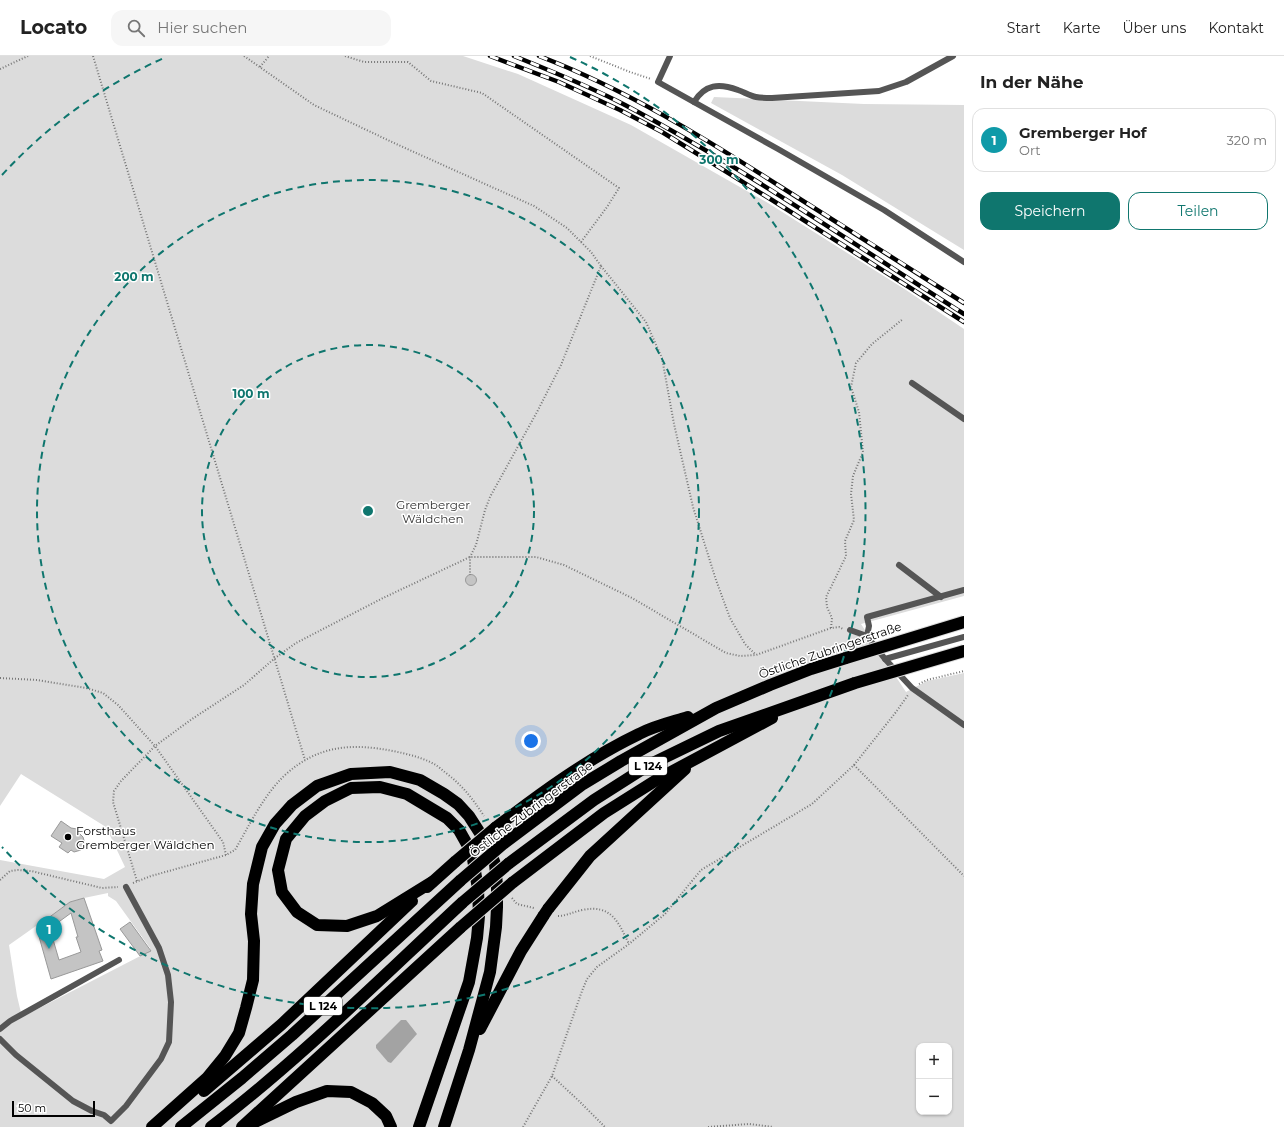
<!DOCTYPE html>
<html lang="de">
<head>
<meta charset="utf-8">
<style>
  :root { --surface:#fff; --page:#f6f6f6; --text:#222; --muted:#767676; --line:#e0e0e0; --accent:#0f766e }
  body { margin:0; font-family:Montserrat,sans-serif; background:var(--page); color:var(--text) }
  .controls { position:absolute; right:12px; bottom:12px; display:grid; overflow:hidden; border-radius:8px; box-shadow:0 1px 3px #0004 }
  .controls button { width:36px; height:36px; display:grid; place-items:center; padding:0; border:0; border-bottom:1px solid var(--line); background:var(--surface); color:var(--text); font:20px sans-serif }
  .scale { position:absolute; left:12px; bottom:10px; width:83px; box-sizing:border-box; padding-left:4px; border:2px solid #000; border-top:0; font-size:11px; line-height:14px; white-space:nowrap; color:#000; -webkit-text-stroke:3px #fff; paint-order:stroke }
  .you { position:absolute; left:531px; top:685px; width:14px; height:14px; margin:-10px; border:3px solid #fff; border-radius:50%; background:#1a73e8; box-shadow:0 0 0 6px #1a73e833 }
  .badge { display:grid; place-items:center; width:26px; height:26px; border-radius:50%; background:var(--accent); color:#fff; font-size:13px; font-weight:700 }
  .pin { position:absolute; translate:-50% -33px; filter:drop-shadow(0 1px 2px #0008) }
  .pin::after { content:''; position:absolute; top:21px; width:14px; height:12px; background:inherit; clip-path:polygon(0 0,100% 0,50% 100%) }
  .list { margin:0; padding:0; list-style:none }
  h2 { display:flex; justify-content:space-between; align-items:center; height:52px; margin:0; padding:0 16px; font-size:17px }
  h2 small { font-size:13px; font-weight:400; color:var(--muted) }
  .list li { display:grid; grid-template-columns:26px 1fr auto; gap:12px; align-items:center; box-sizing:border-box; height:64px; margin:0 8px 8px; padding:0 8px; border:1px solid var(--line); border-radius:12px }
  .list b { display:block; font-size:15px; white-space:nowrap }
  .list p { margin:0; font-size:13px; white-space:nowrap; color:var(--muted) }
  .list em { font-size:13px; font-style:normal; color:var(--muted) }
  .actions { display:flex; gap:8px; padding:12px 16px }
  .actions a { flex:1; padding:9px 0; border:1px solid var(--accent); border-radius:12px; text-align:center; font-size:14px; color:var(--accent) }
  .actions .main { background:var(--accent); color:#fff }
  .icon { flex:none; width:22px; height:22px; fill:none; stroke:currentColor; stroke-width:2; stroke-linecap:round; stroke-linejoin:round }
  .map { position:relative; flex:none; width:964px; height:1071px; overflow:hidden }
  header { display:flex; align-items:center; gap:24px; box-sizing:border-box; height:56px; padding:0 20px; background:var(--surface); border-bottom:1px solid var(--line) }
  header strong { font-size:19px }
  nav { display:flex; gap:22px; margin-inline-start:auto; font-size:14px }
  .search { width:280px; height:36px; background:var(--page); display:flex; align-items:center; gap:10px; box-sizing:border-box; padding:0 14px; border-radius:12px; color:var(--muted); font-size:15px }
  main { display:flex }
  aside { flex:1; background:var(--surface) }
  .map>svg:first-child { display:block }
  .green { fill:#dcdcdc; fill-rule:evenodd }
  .water { fill:#a3a3a3 }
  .building { fill:#c4c4c4; stroke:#999 }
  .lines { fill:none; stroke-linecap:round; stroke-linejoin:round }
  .highway-casing { stroke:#dbdbdb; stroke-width:14 }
  .path { stroke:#777; stroke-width:2; stroke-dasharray:1 2; stroke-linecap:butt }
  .lane { stroke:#555; stroke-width:6 }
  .highway { stroke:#000; stroke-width:12 }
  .rail-casing { stroke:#000; stroke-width:4.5 }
  .rail { stroke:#fff; stroke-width:3; stroke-dasharray:9; stroke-linecap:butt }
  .highway-bridge-casing { stroke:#dbdbdb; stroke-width:14; stroke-linecap:butt }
  .highway-bridge { stroke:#000; stroke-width:12 }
  .ring { fill:none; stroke:#0f766e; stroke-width:2; stroke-dasharray:7 5 }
  .poi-dot { fill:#000; stroke:#fff; stroke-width:1.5 }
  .labels { text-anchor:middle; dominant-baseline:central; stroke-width:3; stroke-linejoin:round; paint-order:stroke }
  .shield { fill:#fff; stroke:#4c4c4c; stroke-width:1 }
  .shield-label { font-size:11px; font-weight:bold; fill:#000 }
  .park-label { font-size:12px; fill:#333; stroke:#fff }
  .street-label { font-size:12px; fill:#000; stroke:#fff }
  .poi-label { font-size:12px; fill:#000; stroke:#fff; text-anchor:start }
  .centre { fill:#0f766e; stroke:#fff; stroke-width:2 }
  .ring-label { font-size:12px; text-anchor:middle; font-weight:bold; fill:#0f766e; stroke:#fff; stroke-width:3; stroke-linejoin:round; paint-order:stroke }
</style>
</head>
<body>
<header>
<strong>Locato</strong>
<div class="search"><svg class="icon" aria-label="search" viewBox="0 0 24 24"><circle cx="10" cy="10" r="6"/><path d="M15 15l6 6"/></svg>Hier suchen</div>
<nav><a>Start</a><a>Karte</a><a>Über uns</a><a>Kontakt</a></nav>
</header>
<main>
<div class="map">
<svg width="964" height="1071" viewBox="0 0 964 1071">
  <rect width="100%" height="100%" fill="#fff"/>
  <g class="green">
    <path d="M0 0H463L518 18 631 69 768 147 906 234 964 273V540L861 568 906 636 927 625 964 617V1071H0V804L104 823 125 811 106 771 21 718 0 750ZM108 837V840L116 845 150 892V895L22 961 17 940 9 889 70 846 84 842ZM919 990H949V1056H919Z"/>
    <path d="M714 41 864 48 964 49V194L842 119 711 47Z"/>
  </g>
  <path class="water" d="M401 964H406L417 978 391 1007 388 1006 376 992V989Z"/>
  <g class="building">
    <circle cx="471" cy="524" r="5.5"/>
    <path d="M61 765 71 772 77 773 79 777 83 781 85 788 81 794 74 796 71 794 68 797 59 791 62 787 51 780Z"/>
    <path d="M84 842 102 894 99 895 103 905 51 923 38 877 50 873 59 904 81 896 76 881H78L71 857 49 873 44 865 70 846Z"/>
    <path d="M130 866 151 895 140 900 120 873Z"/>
  </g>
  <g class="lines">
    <defs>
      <g id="highway">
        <path d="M495 772C541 737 587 703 639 678 654 670 672 666 688 661"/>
        <path d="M503 788 583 728 621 705 716 652 770 629 811 613 846 602"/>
        <path d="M508 808 594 744 649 709 719 675 855 627"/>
        <path d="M512 827 604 757 658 723 772 662"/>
        <path d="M427 831 456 805"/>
        <path d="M548 853 590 800 685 713"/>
        <path d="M480 973 521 895 544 859"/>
        <path d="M204 1035 282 968 412 845"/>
        <path d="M253 1067 296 1046 327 1035 351 1036 372 1047 386 1060 391 1071"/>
        <path d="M152 1071 207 1022 225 1000 239 977 246 952 253 924 254 885 251 858 253 828 262 791 275 768 292 749 317 730 351 718 390 716 420 724 444 738 458 748 469 760 487 788 495 808 497 829V851L496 871 490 916 469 994 444 1071"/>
        <path d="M181 1071 242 1022 292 979 461 824"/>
        <path d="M211 1071C300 1003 380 923 463 846"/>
        <path d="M242 1071 461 871"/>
        <path d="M419 1071 469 926 477 882 479 860 478 833 472 797 459 774 447 762 407 738 380 731 351 732 325 745 305 760 286 783 278 814 282 836 297 856 317 869 347 870 377 860 432 826"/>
      </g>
    </defs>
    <use href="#highway" class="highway-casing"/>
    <g class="path">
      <path d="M93 0 305 704"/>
      <path d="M244 0 314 49 394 87 534 150 567 172 591 196 601 210 561 309 537 356 490 441 485 454 476 489 470 501V519"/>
      <path d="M345 0 364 6H408L431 25 482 37 619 132 607 151 581 186"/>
      <path d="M590 0 630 16 651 23"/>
      <path d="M260 11 269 0"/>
      <path d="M0 13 28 0"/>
      <path d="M601 210 646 266 662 302 674 368 693 451 716 524 730 562 745 588 756 599"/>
      <path d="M831 572 832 562 827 551 826 541 834 525 846 500 845 485 854 464 851 438 853 420 863 396 859 356 851 331 856 307 872 288 903 263"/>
      <path d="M0 622 37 624 86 632 103 637 118 649 155 690 223 786 226 799"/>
      <path d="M919 628 927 624 964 615"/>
      <path d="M854 709 896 656 908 639"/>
      <path d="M0 824 10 815 18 814 31 815 102 832 118 831"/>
      <path d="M137 825 113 746 114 735 121 725 155 690 192 663 244 629 275 602 296 587 383 542 470 501H536L564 509 632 542 726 597 740 600 756 599 831 572 839 571 843 573"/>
      <path d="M133 827 151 820 226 799 235 794C250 768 263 740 285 719 318 689 352 687 393 695 407 698 421 701 434 708 438 710 442 714 446 717 463 730 472 742 484 760"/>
      <path d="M512 842 517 848 534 852"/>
      <path d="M558 860C566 860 573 856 582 854 612 848 618 866 629 888"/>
      <path d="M552 1020 578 1044 605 1071"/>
      <path d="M523 1071 552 1020 582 935 587 923 597 911 629 888 665 858 701 814 812 748 854 709 964 820"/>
      <path d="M708 1071 749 1068 773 1071"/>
    </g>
    <g class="lane">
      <path d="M670 0 658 26 778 93 884 154 964 206"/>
      <path d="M694 46C705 28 719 27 738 34 744 36 750 40 756 41 761 42 766 42 772 42L879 35 906 26 953 0"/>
      <path d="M912 327 964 363"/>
      <path d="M899 509 941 541"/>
      <path d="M850 574 867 580 885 603 912 632 964 669"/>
      <path d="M867 580 869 570 867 561 964 534"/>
      <path d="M885 603 964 581"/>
      <path d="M0 973 10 965 119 904"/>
      <path d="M0 983 16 999 73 1045 92 1055 104 1059 111 1065 126 1050 161 1003 169 986 171 946 168 919 159 892 126 831"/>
    </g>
    <use href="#highway" class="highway"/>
    <defs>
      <g id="rail">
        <path d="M490 0 559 26 620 54 662 76 772 144 964 266"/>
        <path d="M514 0C551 15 589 30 625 49 742 111 852 187 964 258"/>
        <path d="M539 0C625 33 703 81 781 131 842 169 903 208 964 247"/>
      </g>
    </defs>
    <use href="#rail" class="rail-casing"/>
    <use href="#rail" class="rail"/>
    <defs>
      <g id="highway-bridge">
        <path d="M846 602 964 566"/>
        <path d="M855 627 964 595"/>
        <path d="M456 805 495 772"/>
        <path d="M461 824 503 788"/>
        <path d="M463 846 508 808"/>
        <path d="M544 859 548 853"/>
        <path d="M461 871 512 827"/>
      </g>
    </defs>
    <use href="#highway-bridge" class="highway-bridge-casing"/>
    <use href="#highway-bridge" class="highway-bridge"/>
  </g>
  <g class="ring">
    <circle cx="368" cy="455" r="166"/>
    <circle cx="368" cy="455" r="331"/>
    <path d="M2 119A497 497 0 0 1 166 1M570 1A497 497 0 1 1 2 791"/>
  </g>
  <circle class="poi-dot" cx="68" cy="781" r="4"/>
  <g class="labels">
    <g class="shield">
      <rect x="629" y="701" width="38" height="18" rx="3"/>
      <rect x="304" y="941" width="38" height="18" rx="3"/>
    </g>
    <g class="shield-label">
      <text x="648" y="710">L 124</text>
      <text x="323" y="950">L 124</text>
    </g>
    <g class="park-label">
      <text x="433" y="448">Gremberger<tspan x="433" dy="14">Wäldchen</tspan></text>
    </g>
    <g class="street-label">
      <text transform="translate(830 594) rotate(-19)">Östliche Zubringerstraße</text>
      <text transform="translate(531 753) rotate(-37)">Östliche Zubringerstraße</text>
    </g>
    <g class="poi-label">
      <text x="76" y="774">Forsthaus<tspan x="76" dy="14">Gremberger Wäldchen</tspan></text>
    </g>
  </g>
  <circle cx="368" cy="455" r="6" class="centre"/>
  <g class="ring-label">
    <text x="719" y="108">300 m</text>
    <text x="134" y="225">200 m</text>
    <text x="251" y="342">100 m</text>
  </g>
</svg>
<div class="controls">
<button>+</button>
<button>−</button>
</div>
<div class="scale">50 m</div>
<div class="you"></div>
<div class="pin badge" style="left:49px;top:893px;background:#0f9aa8">1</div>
</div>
<aside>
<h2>In der Nähe<small></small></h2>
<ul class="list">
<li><span class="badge" style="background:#0f9aa8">1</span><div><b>Gremberger Hof</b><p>Ort</p></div><em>320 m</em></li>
</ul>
<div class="actions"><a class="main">Speichern</a><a>Teilen</a></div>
</aside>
</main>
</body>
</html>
